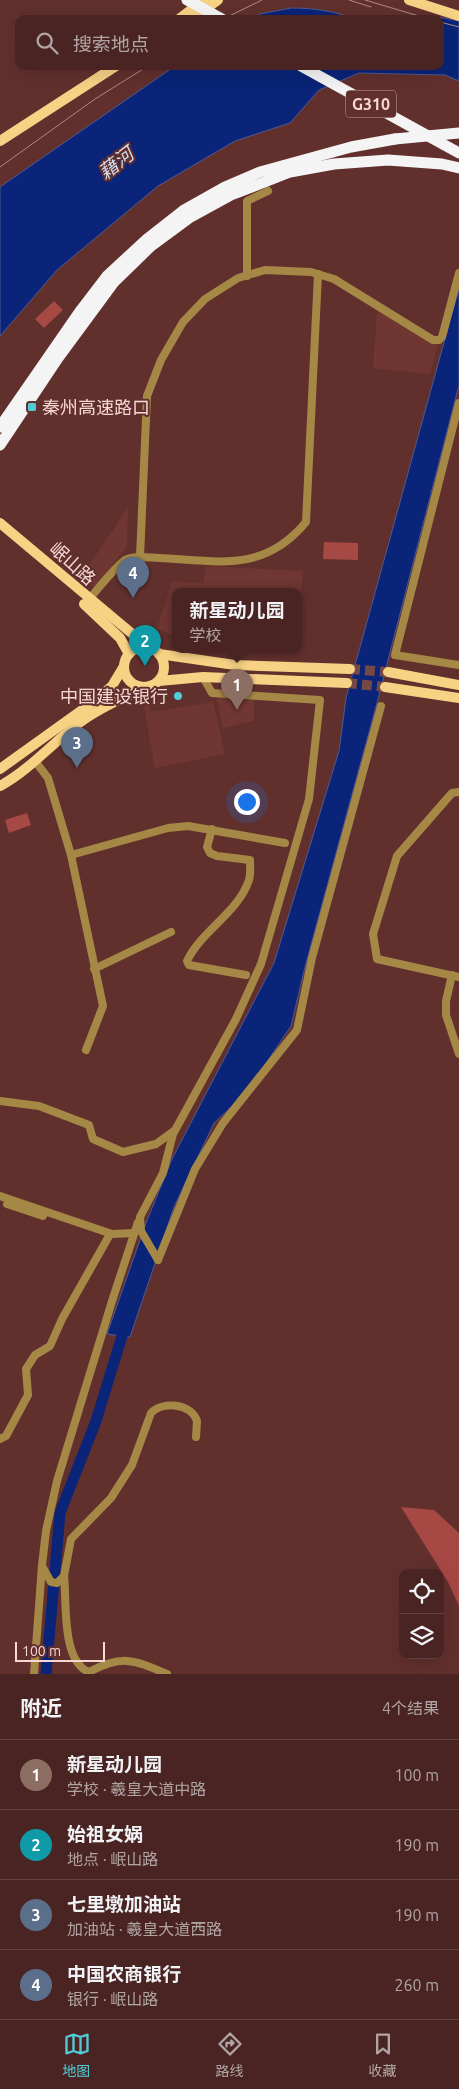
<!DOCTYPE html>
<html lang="zh">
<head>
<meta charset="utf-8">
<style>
  :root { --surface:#492422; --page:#502c2a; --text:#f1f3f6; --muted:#b1a4a5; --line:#614140; --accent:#52cbd8 }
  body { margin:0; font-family:Ubuntu,"Noto Sans SC",sans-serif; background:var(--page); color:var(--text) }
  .controls { position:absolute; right:15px; bottom:15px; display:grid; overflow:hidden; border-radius:10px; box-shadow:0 5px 20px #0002 }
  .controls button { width:45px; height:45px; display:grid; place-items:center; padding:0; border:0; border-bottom:1px solid var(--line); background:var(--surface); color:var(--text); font:25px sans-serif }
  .scale { position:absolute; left:15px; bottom:12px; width:90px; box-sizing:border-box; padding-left:5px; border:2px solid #f6d7d3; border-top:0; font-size:14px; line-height:18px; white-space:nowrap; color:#f6d7d3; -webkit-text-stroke:4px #61302d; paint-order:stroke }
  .you { position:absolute; left:246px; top:801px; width:18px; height:18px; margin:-12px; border:4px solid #fff; border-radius:50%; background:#1a73e8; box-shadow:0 0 0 8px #1a73e833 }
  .badge { display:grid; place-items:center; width:32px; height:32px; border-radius:50%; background:var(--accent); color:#fff; font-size:16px; font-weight:700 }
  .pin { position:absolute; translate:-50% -41px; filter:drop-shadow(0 1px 2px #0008) }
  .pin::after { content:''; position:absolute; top:26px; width:18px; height:15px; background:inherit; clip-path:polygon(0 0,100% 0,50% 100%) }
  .popup { position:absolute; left:172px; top:588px; width:130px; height:65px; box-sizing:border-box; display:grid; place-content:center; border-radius:10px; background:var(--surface); filter:drop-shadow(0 1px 4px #0005); font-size:16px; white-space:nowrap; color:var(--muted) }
  .popup b { font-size:19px; color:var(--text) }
  .popup::after { content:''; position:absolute; left:50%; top:100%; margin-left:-10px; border:10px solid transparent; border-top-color:var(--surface) }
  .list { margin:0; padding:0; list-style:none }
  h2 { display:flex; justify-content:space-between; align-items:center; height:65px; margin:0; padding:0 20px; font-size:21px }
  h2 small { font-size:16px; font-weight:400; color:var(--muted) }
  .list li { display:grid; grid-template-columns:32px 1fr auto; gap:15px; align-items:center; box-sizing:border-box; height:70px; padding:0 20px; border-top:1px solid var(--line) }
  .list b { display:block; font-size:19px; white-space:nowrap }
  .list p { margin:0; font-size:16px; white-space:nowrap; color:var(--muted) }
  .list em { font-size:16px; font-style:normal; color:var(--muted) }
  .icon { flex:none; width:28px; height:28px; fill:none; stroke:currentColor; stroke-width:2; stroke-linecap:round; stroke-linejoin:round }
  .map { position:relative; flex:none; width:459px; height:1674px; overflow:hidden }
  .search { position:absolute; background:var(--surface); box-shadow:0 5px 20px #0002; left:15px; right:15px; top:15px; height:55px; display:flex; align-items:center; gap:12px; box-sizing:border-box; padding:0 18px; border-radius:10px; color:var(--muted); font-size:19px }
  .sheet { height:345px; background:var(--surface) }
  nav { display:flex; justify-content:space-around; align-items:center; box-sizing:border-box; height:70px; border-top:1px solid var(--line); background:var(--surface); font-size:14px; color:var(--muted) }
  nav a { display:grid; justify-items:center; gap:2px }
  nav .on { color:var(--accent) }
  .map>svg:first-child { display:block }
  .built { fill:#6f3632 }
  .green { fill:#a64844 }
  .water { fill:#092478; stroke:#505a93 }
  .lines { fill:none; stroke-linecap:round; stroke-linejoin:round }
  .river { stroke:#092478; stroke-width:11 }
  .major-tunnel { stroke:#774946; stroke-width:10; stroke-dasharray:10 5; stroke-linecap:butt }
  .minor { stroke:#a68846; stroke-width:8 }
  .major { stroke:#f7d285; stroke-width:10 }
  .highway { stroke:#f4f4f4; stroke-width:11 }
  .tram { stroke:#b08985; stroke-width:1 }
  .highway-bridge { stroke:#f4f4f4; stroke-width:11 }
  .poi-dot { fill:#52cbd8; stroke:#61302d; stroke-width:2 }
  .labels { text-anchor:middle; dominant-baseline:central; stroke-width:4; stroke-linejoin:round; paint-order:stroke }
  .shield { fill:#61302d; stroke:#c9a5a1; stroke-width:1 }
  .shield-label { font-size:16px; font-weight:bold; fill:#f6d7d3 }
  .poi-label { font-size:18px; fill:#f6d7d3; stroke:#61302d; text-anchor:start }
  .street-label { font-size:18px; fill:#f6d7d3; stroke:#61302d }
  .water-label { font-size:19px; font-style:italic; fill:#d1ddf5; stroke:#61302d }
</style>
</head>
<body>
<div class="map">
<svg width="459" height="1674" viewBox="0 0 459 1674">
  <rect width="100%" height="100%" fill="#61302d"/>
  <g class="built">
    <path d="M377 312 395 318 438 344 430 374 373 368Z"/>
    <path d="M128 506 127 546 95 588 81 576 110 535Z"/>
    <path d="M206 566 303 571 298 643V591H176V636L157 629 172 581 203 583Z"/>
    <path d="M148 695 151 712 213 702 225 754 155 768 142 696Z"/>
    <path d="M217 697 254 699V721L223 728Z"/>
  </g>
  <g class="green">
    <path d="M54 301 63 310 44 328 35 319Z"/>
    <path d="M324 542 358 543V560L323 559Z"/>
    <path d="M27 813 31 825 9 833 5 820Z"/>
    <path d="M401 1507 434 1510 459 1533V1606L448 1582Z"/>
  </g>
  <g class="water">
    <path d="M291 8C314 8 334 11 355 19H251L260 14Z"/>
    <path d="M438 17 459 21V81L445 75 359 73 319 90 290 123 235 141 158 186 57 270 0 336V187L175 66H440V19H422Z"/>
    <path d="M459 288V385L377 703 305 967 291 1026 246 1093 214 1123 174 1207 130 1337 107 1334 146 1223 172 1159 274 963 339 751 346 698Z"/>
  </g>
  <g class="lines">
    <path class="river" d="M46 1674 60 1513 96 1421 126 1323"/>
    <g class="major-tunnel">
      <path d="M350 669 388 672"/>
      <path d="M347 683 385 687"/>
    </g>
    <g class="minor">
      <path d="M247 276V201L268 191"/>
      <path d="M459 403 395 655 459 665"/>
      <path d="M140 557 147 396 161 360 183 322 205 299 238 278 265 270 311 272 334 279 433 340H439L442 337 459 273"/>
      <path d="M89 599C98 589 115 567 125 560 134 555 150 558 159 558 219 561 264 573 306 522L318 274"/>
      <path d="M35 761 48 778 71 855 103 1006 86 1050"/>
      <path d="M459 792 452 793 397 856 373 934 377 959 459 977"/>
      <path d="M212 829 207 847 210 853 217 856 250 860C250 866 251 874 249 880 238 913 202 930 187 961L189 965 246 975"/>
      <path d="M71 855 168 828 188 826 285 843"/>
      <path d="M94 969 171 932"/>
      <path d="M452 975 446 1001V1015L459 1054"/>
      <path d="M0 1101 39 1106 89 1125 93 1139 123 1152 156 1144 174 1131"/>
      <path d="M0 1196 112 1234 134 1233"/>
      <path d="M7 1204 43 1216"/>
      <path d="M158 1260 141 1231 140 1217 163 1173 173 1134 236 1019 261 964 309 799 320 700 212 693 203 677"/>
      <path d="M158 1260 195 1169 223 1123 297 1030 312 958 381 706"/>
      <path d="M0 1439 6 1436 28 1395 26 1369 35 1355 50 1346 62 1319 109 1236"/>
      <path d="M42 1566 51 1582 57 1583 64 1576 71 1539 111 1498 132 1465 151 1413C163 1401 191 1403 197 1421L196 1437"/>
      <path d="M64 1576C67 1601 61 1661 89 1672 123 1654 134 1660 167 1674"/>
      <path d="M34 1674 42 1565 46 1531 57 1481 113 1298 138 1222"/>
    </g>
    <g class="major">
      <path d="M409 0 459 16"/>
      <path d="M179 19 204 0"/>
      <path d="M192 19 218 0"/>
      <path d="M0 141 116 66"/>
      <path d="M0 523 148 647"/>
      <path d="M84 604 120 638 129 654"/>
      <circle cx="144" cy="667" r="20"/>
      <path d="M159 654 235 665 350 669"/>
      <path d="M388 672 459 685"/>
      <path d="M159 681 203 677 347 683"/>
      <path d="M385 687 459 698"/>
      <path d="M0 769 96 700 112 686 124 666"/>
      <path d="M0 786C31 769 54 741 82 721 101 707 123 698 144 688"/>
    </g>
    <g class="highway">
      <path d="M301 66 459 153"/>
      <path d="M0 427 81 310 107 276 147 239 184 210 225 187 260 172 351 147 395 139"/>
      <path d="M0 445 58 358 114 282 151 246 189 218 231 195 290 172 334 164 388 160 442 164 459 168"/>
    </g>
    <g class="tram">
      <path d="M349 0 371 7"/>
      <path d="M365 0 429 19"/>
      <path d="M223 19 262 0"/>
      <path d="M440 22 459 27"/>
      <path d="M0 167 95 99 148 66"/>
    </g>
    <g class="highway-bridge">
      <path d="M187 0 222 19"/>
      <path d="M395 139 459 133"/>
    </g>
  </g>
  <g class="poi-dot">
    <rect x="27" y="402" width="10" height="10" rx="2.5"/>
    <circle cx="178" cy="696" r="5"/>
  </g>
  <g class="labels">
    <rect class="shield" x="346" y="90.5" width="50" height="27" rx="4"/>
    <g class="shield-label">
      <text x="371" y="104">G310</text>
    </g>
    <g class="poi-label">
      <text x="42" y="407">秦州高速路口</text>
      <text x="168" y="696" text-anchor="end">中国建设银行</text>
    </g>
    <g class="street-label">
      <text transform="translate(73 563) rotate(42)">岷山路</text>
    </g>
    <g class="water-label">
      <text transform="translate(116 163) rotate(-38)">藉河</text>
    </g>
  </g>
</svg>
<div class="controls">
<button><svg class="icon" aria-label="locate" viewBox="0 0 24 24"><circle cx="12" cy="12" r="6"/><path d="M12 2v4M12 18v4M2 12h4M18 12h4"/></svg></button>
<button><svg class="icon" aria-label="layers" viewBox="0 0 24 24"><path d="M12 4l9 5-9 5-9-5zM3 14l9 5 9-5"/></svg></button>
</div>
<div class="scale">100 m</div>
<div class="you"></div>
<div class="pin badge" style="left:237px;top:710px;background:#8d6e63">1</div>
<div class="popup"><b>新星动儿园</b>学校</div>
<div class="pin badge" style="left:145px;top:666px;background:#0f9aa8">2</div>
<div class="pin badge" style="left:77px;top:768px;background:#5c6f8a">3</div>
<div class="pin badge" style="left:133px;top:598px;background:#5c6f8a">4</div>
<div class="search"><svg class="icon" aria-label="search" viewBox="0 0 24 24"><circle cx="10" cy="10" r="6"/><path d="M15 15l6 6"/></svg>搜索地点</div>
</div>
<section class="sheet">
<h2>附近<small>4个结果</small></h2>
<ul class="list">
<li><span class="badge" style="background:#8d6e63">1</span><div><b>新星动儿园</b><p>学校 · 羲皇大道中路</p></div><em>100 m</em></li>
<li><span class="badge" style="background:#0f9aa8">2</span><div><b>始祖女娲</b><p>地点 · 岷山路</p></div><em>190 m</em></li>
<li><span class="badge" style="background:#5c6f8a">3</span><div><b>七里墩加油站</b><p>加油站 · 羲皇大道西路</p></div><em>190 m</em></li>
<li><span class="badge" style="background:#5c6f8a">4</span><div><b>中国农商银行</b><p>银行 · 岷山路</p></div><em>260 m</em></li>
</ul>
</section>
<nav>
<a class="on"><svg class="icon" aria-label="map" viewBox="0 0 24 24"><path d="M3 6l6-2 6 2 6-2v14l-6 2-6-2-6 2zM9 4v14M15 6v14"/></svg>地图</a>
<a><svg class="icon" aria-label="directions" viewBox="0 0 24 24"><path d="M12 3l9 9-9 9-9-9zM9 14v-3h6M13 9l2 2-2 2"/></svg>路线</a>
<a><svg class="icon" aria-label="saved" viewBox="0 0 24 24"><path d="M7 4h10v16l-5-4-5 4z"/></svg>收藏</a>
</nav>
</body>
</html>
